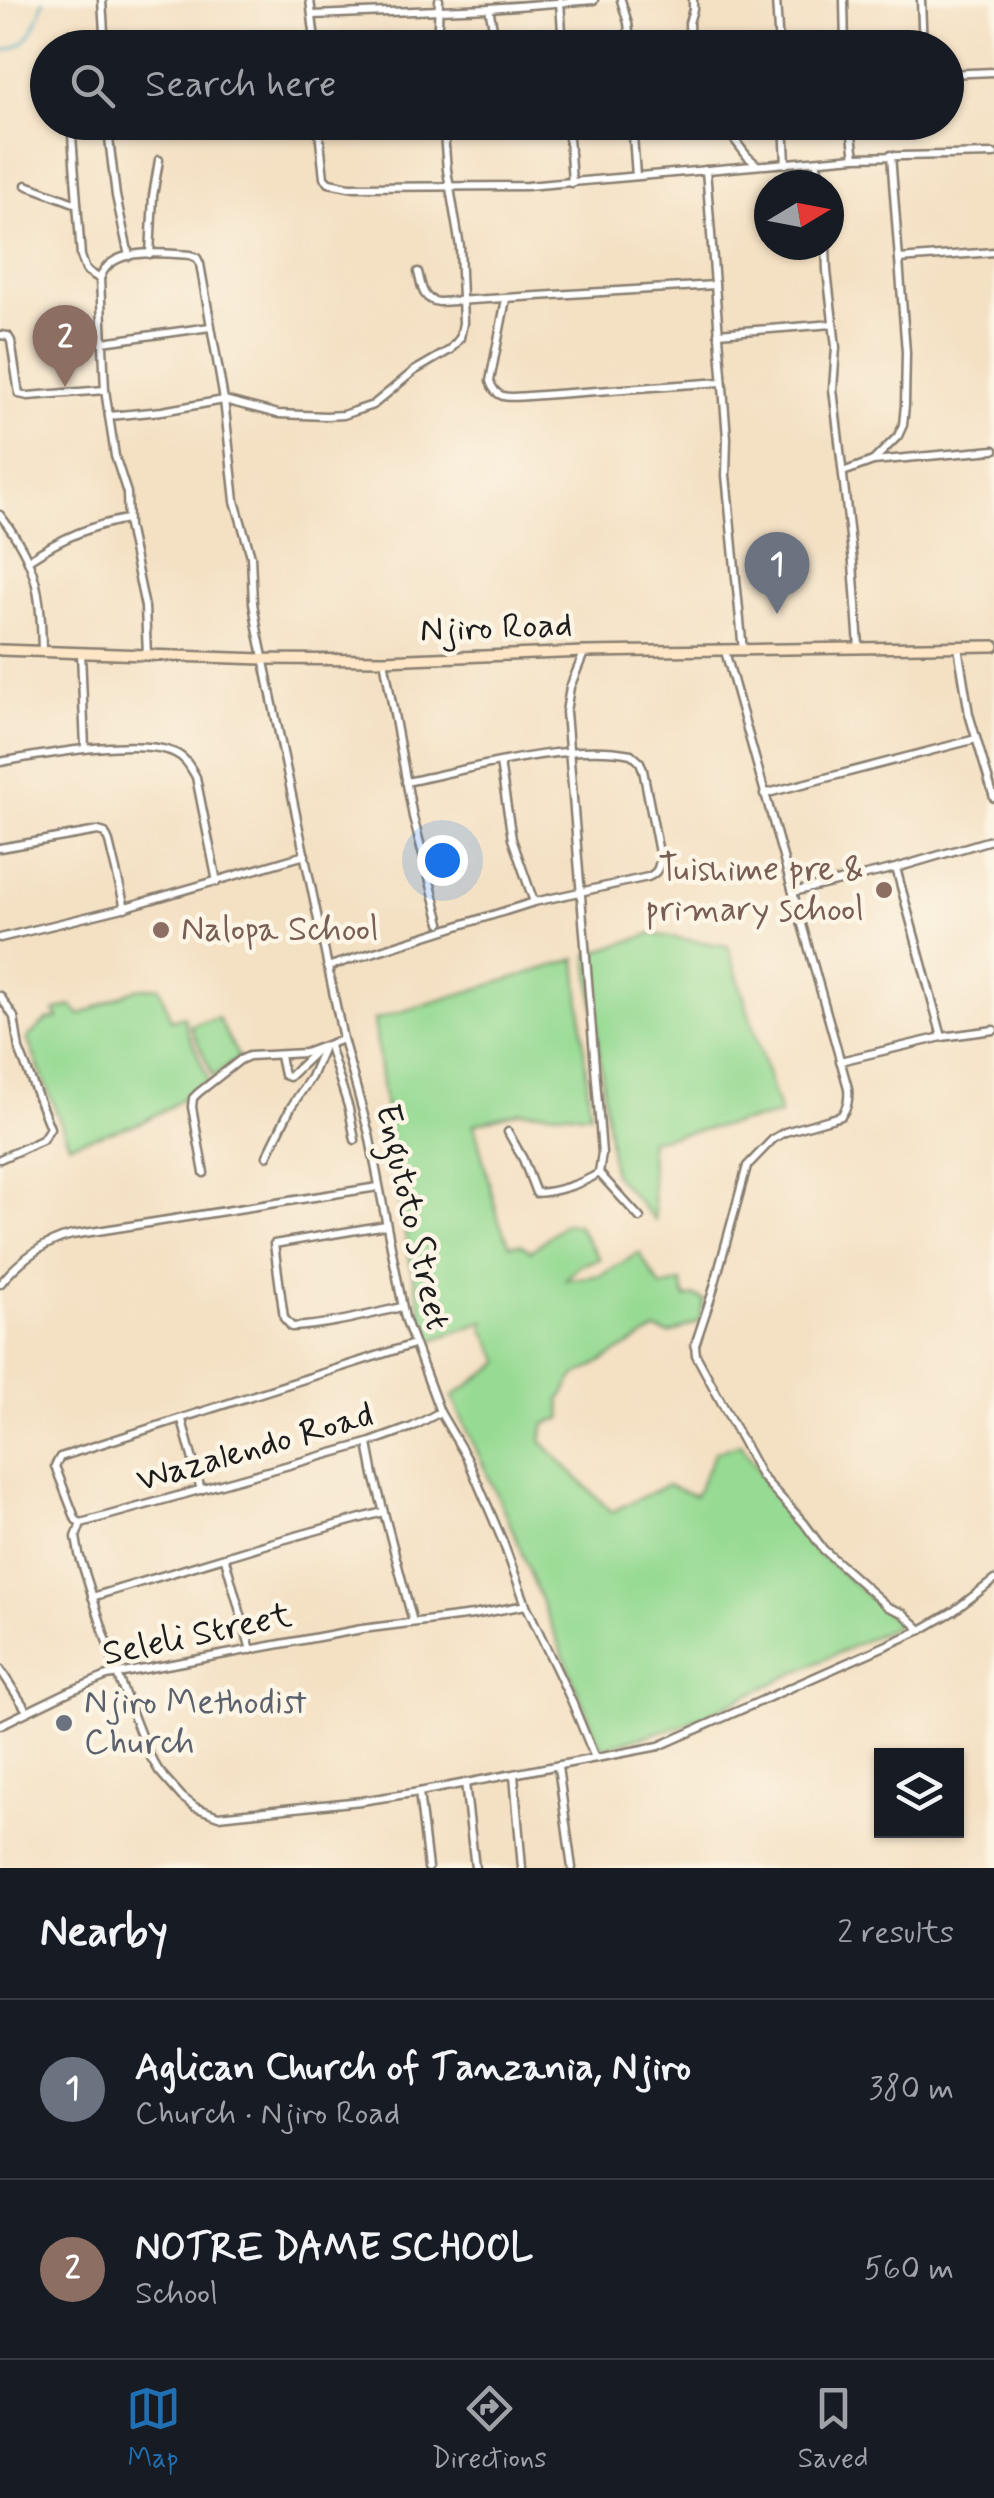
<!DOCTYPE html>
<html lang="en">
<head>
<meta charset="utf-8">
<style>
  :root { --surface:#171b24; --page:#20242c; --text:#f1f3f6; --muted:#9ea1a6; --line:#363941; --accent:#1f6fb2 }
  body { margin:0; font-family:Mynerve,sans-serif; background:var(--page); color:var(--text) }
  .controls { position:absolute; right:30px; bottom:30px; display:grid; overflow:hidden; border-radius:0px; box-shadow:0 2px 8px #0004 }
  .controls button { width:90px; height:90px; display:grid; place-items:center; padding:0; border:0; border-bottom:2px solid var(--line); background:var(--surface); color:var(--text); font:50px sans-serif }
  .compass { position:absolute; left:754px; top:170px; width:90px; height:90px; border-radius:50%; background:var(--surface); box-shadow:0 2px 8px #0004; rotate:80deg }
  .you { position:absolute; left:442px; top:860px; width:35px; height:35px; margin:-25px; border:8px solid #fff; border-radius:50%; background:#1a73e8; box-shadow:0 0 0 15px #1a73e833 }
  .badge { display:grid; place-items:center; width:65px; height:65px; border-radius:50%; background:var(--accent); color:#fff; font-size:32px; font-weight:700 }
  .pin { position:absolute; translate:-50% -82px; filter:drop-shadow(0 2px 5px #0008) }
  .pin::after { content:''; position:absolute; top:52px; width:35px; height:30px; background:inherit; clip-path:polygon(0 0,100% 0,50% 100%) }
  .list { margin:0; padding:0; list-style:none }
  h2 { display:flex; justify-content:space-between; align-items:center; height:130px; margin:0; padding:0 40px; font-size:42px }
  h2 small { font-size:32px; font-weight:400; color:var(--muted) }
  .list li { display:grid; grid-template-columns:65px 1fr auto; gap:30px; align-items:center; box-sizing:border-box; height:180px; padding:0 40px; border-top:2px solid var(--line) }
  .list b { display:block; font-size:38px; white-space:nowrap }
  .list p { margin:0; font-size:32px; white-space:nowrap; color:var(--muted) }
  .list em { font-size:32px; font-style:normal; color:var(--muted) }
  .icon { flex:none; width:55px; height:55px; fill:none; stroke:currentColor; stroke-width:2; stroke-linecap:round; stroke-linejoin:round }
  .map { position:relative; flex:none; width:994px; height:1868px; overflow:hidden }
  .search { position:absolute; background:var(--surface); box-shadow:0 2px 8px #0004; left:30px; right:30px; top:30px; height:110px; display:flex; align-items:center; gap:25px; box-sizing:border-box; padding:0 35px; border-radius:55px; color:var(--muted); font-size:38px }
  .sheet { height:490px; background:var(--surface) }
  nav { display:flex; justify-content:space-around; align-items:center; box-sizing:border-box; height:140px; border-top:2px solid var(--line); background:var(--surface); font-size:28px; color:var(--muted) }
  nav a { display:grid; justify-items:center; gap:5px }
  nav .on { color:var(--accent) }
  .map>svg:first-child { display:block }
  .grass { fill:#96da93; stroke:#597b58; stroke-width:2.5 }
  .lines { fill:none; stroke-linecap:round; stroke-linejoin:round }
  .stream { stroke:#3da8bd; stroke-width:2.5 }
  .street-casing { stroke:#887e70; stroke-width:11 }
  .secondary-casing { stroke:#887e70; stroke-width:14 }
  .street { stroke:#fff; stroke-width:6 }
  .secondary { stroke:#fde5c5; stroke-width:9 }
  .education-dot { fill:#8d6e63; stroke:#fcf5e5; stroke-width:4 }
  .worship-dot { fill:#6b7280; stroke:#fcf5e5; stroke-width:4 }
  .labels { text-anchor:middle; dominant-baseline:central; stroke-width:9; stroke-linejoin:round; paint-order:stroke }
  .street-label { font-size:35px; fill:#1c1c1c; stroke:#fcf5e5 }
  .education-label { font-size:35px; fill:#785e54; stroke:#fcf5e5; text-anchor:end }
  .worship-label { font-size:35px; fill:#5b616d; stroke:#fcf5e5; text-anchor:start }
</style>
</head>
<body>
<div class="map">
<svg width="994" height="1868" viewBox="0 0 994 1868">
  <rect width="100%" height="100%" fill="#fcf5e5"/>
  <filter id="ink" filterUnits="userSpaceOnUse"><feTurbulence type="fractalNoise" baseFrequency=".01" numOctaves="2"/><feDisplacementMap in="SourceGraphic" scale="20" xChannelSelector="R" yChannelSelector="G"/><feConvolveMatrix kernelMatrix="1 2 1 2 8 2 1 2 1" color-interpolation-filters="sRGB"/></filter>
  <filter id="wash" filterUnits="userSpaceOnUse"><feTurbulence type="fractalNoise" baseFrequency=".0048" numOctaves="4" result="noise"/><feDisplacementMap in="SourceGraphic" scale="40" xChannelSelector="R" yChannelSelector="G"/><feGaussianBlur stdDeviation="2.25" result="paint"/><feColorMatrix in="noise" values="0 0 0 0 0 0 0 0 0 0 0 0 0 0 0 0 0 1.4 0 .05"/><feComposite in="paint" operator="in"/></filter>
  <g filter="url(#wash)">
    <rect width="100%" height="100%" fill="#f4e0c3"/>
    <g class="grass">
      <path d="M652 934 728 946 780 1115 649 1140 655 1220 613 1174 588 954Z"/>
      <path d="M576 959 590 1114 521 1111 474 1124 499 1221 510 1245 520 1244 531 1251 565 1223 577 1225 600 1259 580 1265 565 1280 601 1275 639 1253 661 1287 681 1282 685 1298 695 1296 704 1300 700 1321 670 1334 656 1330 573 1378 560 1401 562 1419 545 1424 541 1441 611 1512 667 1485 695 1496 715 1452 741 1444 770 1488 819 1553 900 1624 684 1725 601 1748 508 1519 452 1397 501 1362 483 1328 486 1321 428 1342 409 1255 389 1141 374 1020Z"/>
      <path d="M159 987 171 1020 184 1016 186 1027 209 1081 168 1108 140 1123 69 1144 27 1038 47 1020 58 1018 54 1011 72 1006 80 1015 136 989Z"/>
      <path d="M218 1018 239 1058 220 1071 214 1078 190 1025Z"/>
    </g>
    <g class="lines">
      <path class="stream" d="M0 51C31 47 36 26 44 0"/>
    </g>
  </g>
  <g filter="url(#ink)">
    <g class="lines">
      <defs>
        <g id="street">
          <path d="M102 0 105 48"/>
          <path d="M310 0 316 48"/>
          <path d="M621 0 628 23 631 48"/>
          <path d="M776 0 779 48"/>
          <path d="M844 0 845 48"/>
          <path d="M921 0 923 48"/>
          <path d="M560 1 563 48"/>
          <path d="M489 8 497 48"/>
          <path d="M313 15 489 8 594 0"/>
          <path d="M437 48 439 0"/>
          <path d="M690 48 689 23 693 9V0"/>
          <path d="M946 74 994 72"/>
          <path d="M71 122 81 256 86 270 100 279"/>
          <path d="M107 122 116 196 129 256"/>
          <path d="M318 122 324 178 329 183 349 187 527 186 855 157 994 154"/>
          <path d="M568 122 572 183"/>
          <path d="M632 122 636 176"/>
          <path d="M721 122 747 156 757 165"/>
          <path d="M784 122 786 164"/>
          <path d="M850 122 855 157"/>
          <path d="M816 161 822 185"/>
          <path d="M706 170 727 438 726 475 743 651"/>
          <path d="M26 185 77 204"/>
          <path d="M829 212V230"/>
          <path d="M826 245 827 271 836 347 833 389 853 563 859 647"/>
          <path d="M150 254 153 196 159 160"/>
          <path d="M899 259 994 252"/>
          <path d="M418 272C422 287 422 300 439 302L715 285"/>
          <path d="M506 299 490 381C496 401 510 397 528 396L721 382"/>
          <path d="M718 333 833 324"/>
          <path d="M0 335 8 336 11 341 19 394 28 396 105 390"/>
          <path d="M103 342 210 327"/>
          <path d="M109 416 162 411 224 400 278 414 326 416 343 415 373 405 414 371 450 350 460 338 463 323 460 247 447 170 443 122"/>
          <path d="M873 461 898 436 903 425 905 405 906 352 891 155"/>
          <path d="M843 472 873 461 994 450"/>
          <path d="M0 515C37 563 41 592 42 652"/>
          <path d="M30 559C60 539 91 525 127 519"/>
          <path d="M958 647 969 714 994 798"/>
          <path d="M725 651 848 1088C849 1099 848 1107 841 1116L785 1132 773 1139 747 1166 712 1294 695 1345 696 1355 761 1476 804 1523 823 1549 888 1607 903 1613 921 1630"/>
          <path d="M81 653 85 748"/>
          <path d="M147 655 145 607 128 526 127 493 115 456 105 390 100 279C109 246 163 253 190 255L197 258 200 264 224 400 235 501 251 556 253 603 258 633 343 1039 369 1134 405 1318 440 1412 468 1460 503 1542 526 1605 572 1702 595 1758"/>
          <path d="M384 660 413 817 441 923"/>
          <path d="M0 762C41 755 139 736 175 753 186 758 190 767 196 777L217 882"/>
          <path d="M500 763 512 839 534 902"/>
          <path d="M764 794 976 739"/>
          <path d="M0 848 98 831 105 833 109 842 125 908"/>
          <path d="M896 868 942 1037"/>
          <path d="M793 892 896 868 994 839"/>
          <path d="M0 938 119 909 305 855"/>
          <path d="M327 967 534 902 648 877C657 873 659 869 660 858L643 770 640 762 631 754C569 741 470 769 406 782"/>
          <path d="M0 996 14 1017 19 1049 50 1128 42 1140 0 1159"/>
          <path d="M329 1046 349 1109 355 1140"/>
          <path d="M280 1056 284 1075 289 1077 316 1051"/>
          <path d="M840 1061 942 1037 994 1030"/>
          <path d="M508 1132 523 1159 536 1193C556 1192 582 1184 599 1173L602 1153 566 712 570 687 584 653"/>
          <path d="M267 1156 291 1107 311 1077 323 1049"/>
          <path d="M204 1173 192 1107 193 1098 198 1093 240 1060 249 1056 305 1053 343 1039"/>
          <path d="M599 1173 640 1218"/>
          <path d="M386 1225 274 1244 284 1318 292 1327C330 1325 366 1315 402 1307"/>
          <path d="M0 1284C19 1261 43 1242 72 1235L378 1187"/>
          <path d="M182 1420 201 1490"/>
          <path d="M368 1444 374 1475 413 1622"/>
          <path d="M81 1523 76 1537 79 1554 117 1674 147 1751 159 1771 182 1797 195 1807 218 1816 361 1801 419 1792 659 1746 921 1630 954 1611 994 1580"/>
          <path d="M81 1523 76 1520 55 1466 60 1457 414 1344"/>
          <path d="M81 1523 368 1443 412 1427 440 1412"/>
          <path d="M225 1559 251 1650"/>
          <path d="M92 1597 271 1543 383 1512"/>
          <path d="M0 1669 27 1711"/>
          <path d="M0 1725 70 1691 107 1676 362 1629 473 1615 526 1605"/>
          <path d="M558 1767 572 1868"/>
          <path d="M514 1775 522 1868"/>
          <path d="M465 1783 475 1868"/>
          <path d="M419 1792 428 1868"/>
        </g>
        <path id="secondary" d="M0 650 263 659 384 660 585 652 994 646"/>
      </defs>
      <use href="#street" class="street-casing"/>
      <use href="#secondary" class="secondary-casing"/>
      <use href="#street" class="street"/>
      <use href="#secondary" class="secondary"/>
    </g>
  </g>
  <g class="education-dot">
    <circle cx="884" cy="890" r="10"/>
    <circle cx="161" cy="930" r="10"/>
  </g>
  <circle class="worship-dot" cx="64" cy="1723" r="10"/>
  <g class="labels">
    <g class="street-label">
      <text transform="translate(496 628) rotate(-2)">Njiro Road</text>
      <text transform="translate(412 1217) rotate(77)">Engutoto Street</text>
      <text transform="translate(255 1448) rotate(-16)">Wazalendo Road</text>
      <text transform="translate(197 1635) rotate(-12)">Seleli Street</text>
    </g>
    <g class="education-label">
      <text x="864" y="870">Tuishime pre &amp;<tspan x="864" dy="40">primary school</tspan></text>
      <text x="181" y="930" text-anchor="start">Nalopa School</text>
    </g>
    <g class="worship-label">
      <text x="84" y="1703">Njiro Methodist<tspan x="84" dy="40">Church</tspan></text>
    </g>
  </g>
</svg>
<div class="controls">
<button><svg class="icon" aria-label="layers" viewBox="0 0 24 24"><path d="M12 4l9 5-9 5-9-5zM3 14l9 5 9-5"/></svg></button>
</div>
<svg class="compass" viewBox="-18 -18 36 36"><path d="M0-13l5 13h-10z" fill="#e53935"/><path d="M0 13l5-13h-10z" fill="#9ea1a6"/></svg>
<div class="you"></div>
<div class="pin badge" style="left:777px;top:614px;background:#6b7280">1</div>
<div class="pin badge" style="left:65px;top:387px;background:#8d6e63">2</div>
<div class="search"><svg class="icon" aria-label="search" viewBox="0 0 24 24"><circle cx="10" cy="10" r="6"/><path d="M15 15l6 6"/></svg>Search here</div>
</div>
<section class="sheet">
<h2>Nearby<small>2 results</small></h2>
<ul class="list">
<li><span class="badge" style="background:#6b7280">1</span><div><b>Aglican Church of Tanzania, Njiro</b><p>Church · Njiro Road</p></div><em>380 m</em></li>
<li><span class="badge" style="background:#8d6e63">2</span><div><b>NOTRE DAME SCHOOL</b><p>School</p></div><em>560 m</em></li>
</ul>
</section>
<nav>
<a class="on"><svg class="icon" aria-label="map" viewBox="0 0 24 24"><path d="M3 6l6-2 6 2 6-2v14l-6 2-6-2-6 2zM9 4v14M15 6v14"/></svg>Map</a>
<a><svg class="icon" aria-label="directions" viewBox="0 0 24 24"><path d="M12 3l9 9-9 9-9-9zM9 14v-3h6M13 9l2 2-2 2"/></svg>Directions</a>
<a><svg class="icon" aria-label="saved" viewBox="0 0 24 24"><path d="M7 4h10v16l-5-4-5 4z"/></svg>Saved</a>
</nav>
</body>
</html>
